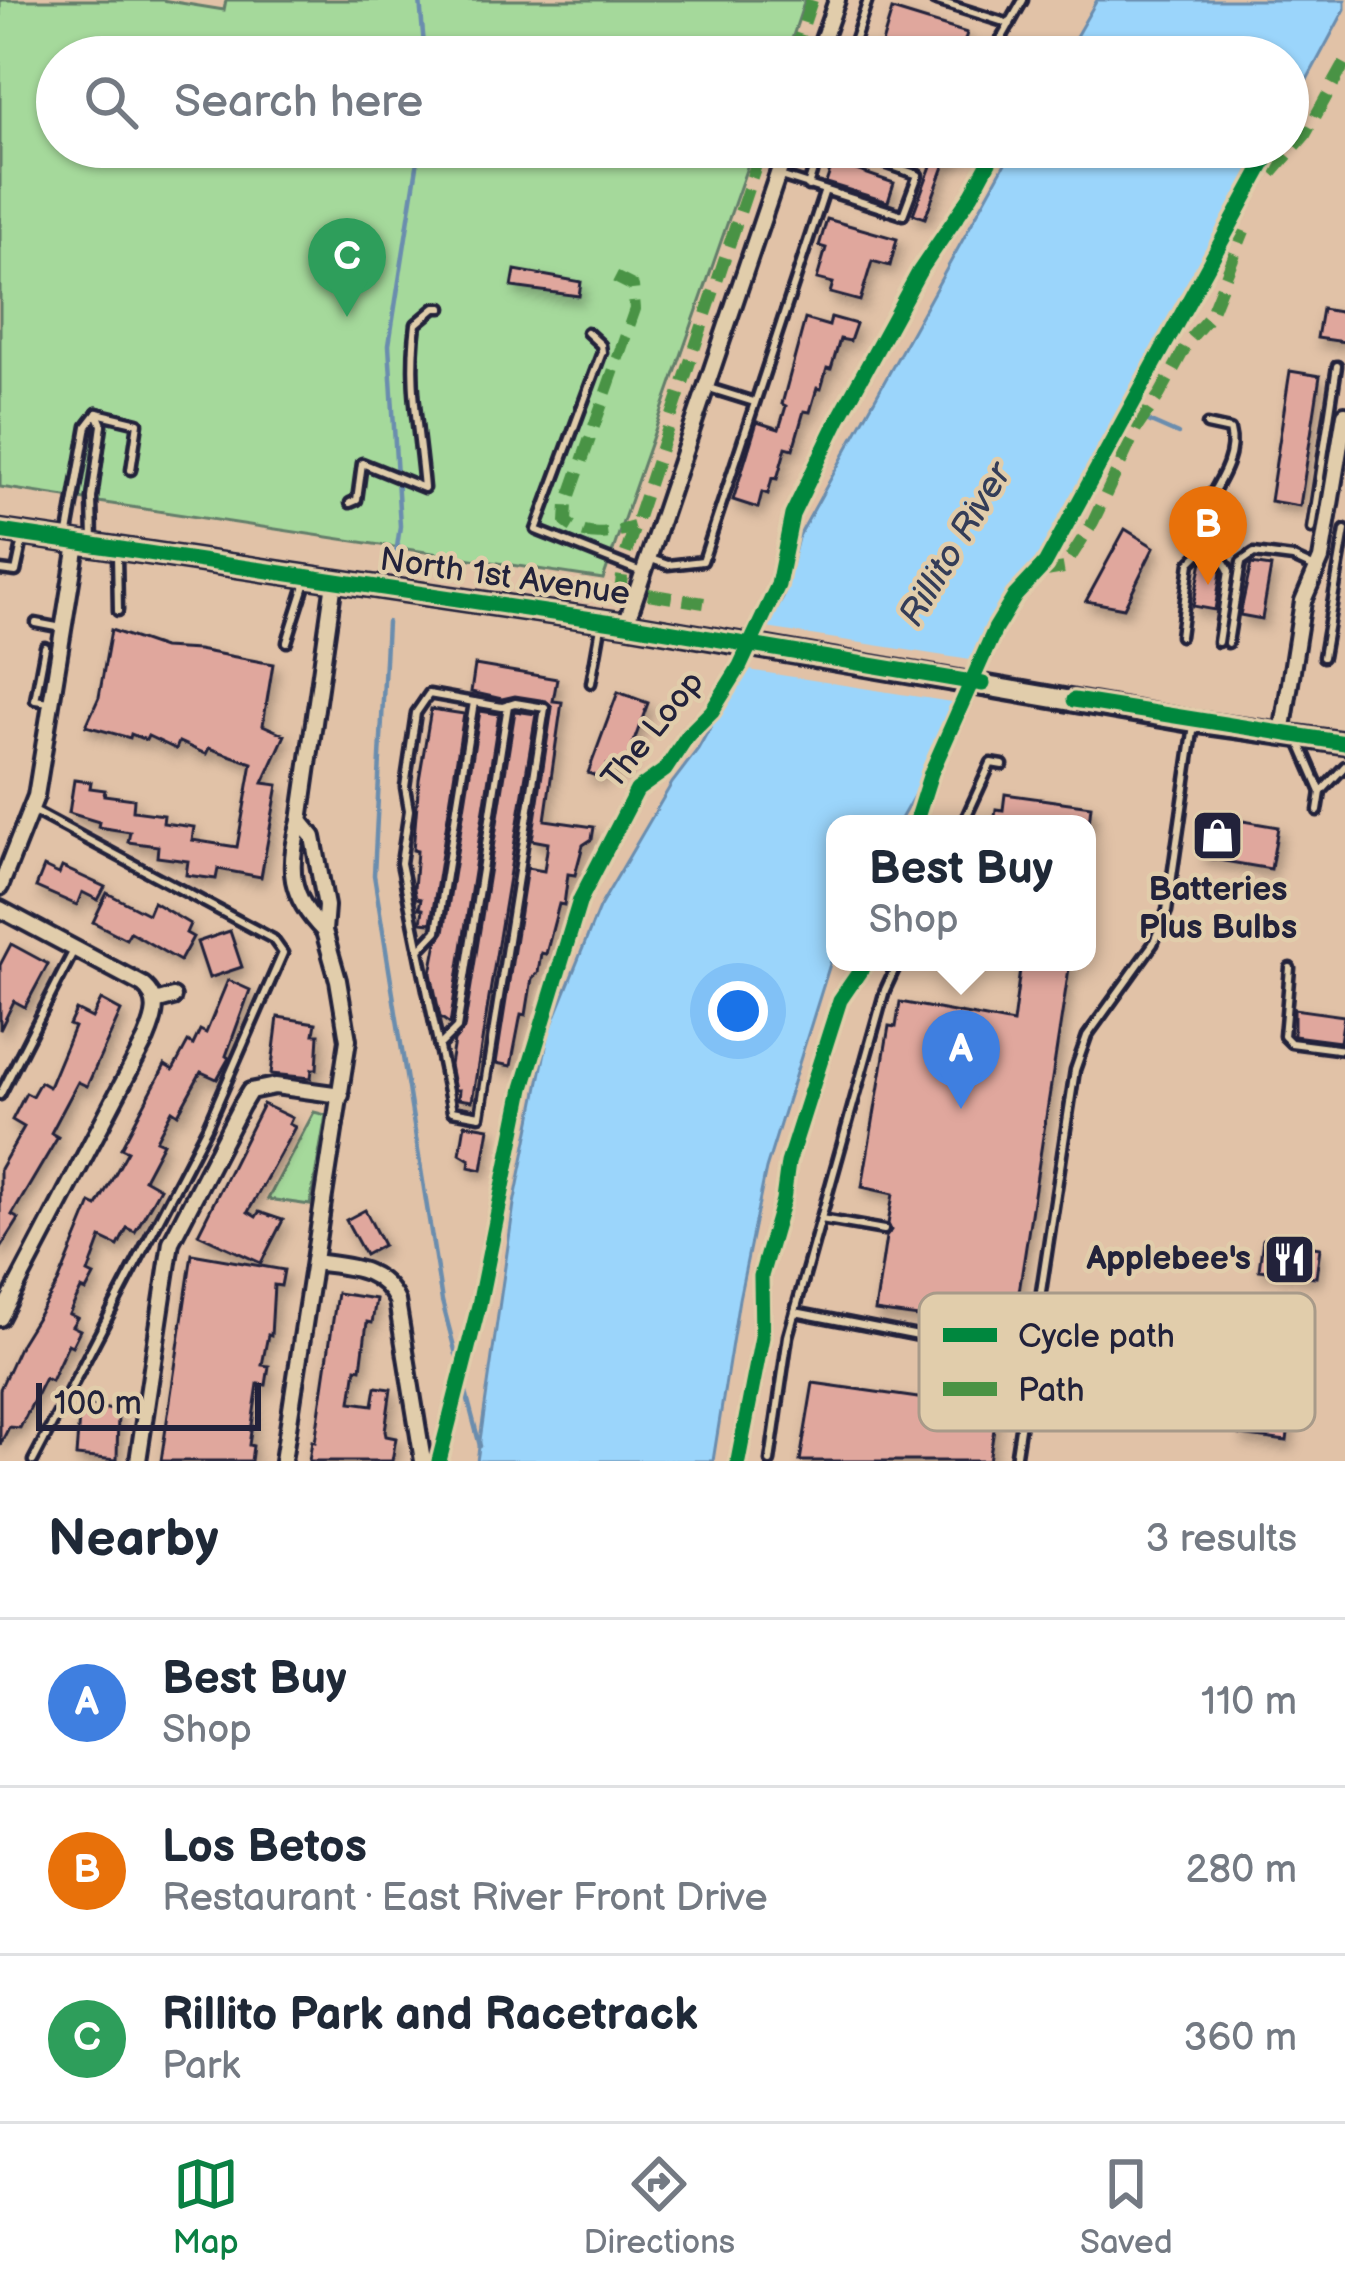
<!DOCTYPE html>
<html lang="en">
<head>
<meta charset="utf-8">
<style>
  :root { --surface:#fff; --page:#f6f6f7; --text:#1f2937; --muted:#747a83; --line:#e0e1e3; --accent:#0b8043 }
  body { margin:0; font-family:"Balsamiq Sans",sans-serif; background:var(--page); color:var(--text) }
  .scale { position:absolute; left:36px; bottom:30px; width:225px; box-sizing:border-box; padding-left:12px; border:6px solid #22223b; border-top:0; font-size:33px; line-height:42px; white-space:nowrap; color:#22223b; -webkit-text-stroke:9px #e1cdab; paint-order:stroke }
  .you { position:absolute; left:738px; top:1011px; width:42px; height:42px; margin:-30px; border:9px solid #fff; border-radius:50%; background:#1a73e8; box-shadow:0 0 0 18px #1a73e833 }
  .badge { display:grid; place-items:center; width:78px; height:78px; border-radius:50%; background:var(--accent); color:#fff; font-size:39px; font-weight:700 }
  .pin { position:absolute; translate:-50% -99px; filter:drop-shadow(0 3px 6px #0008) }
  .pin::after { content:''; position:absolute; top:63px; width:42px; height:36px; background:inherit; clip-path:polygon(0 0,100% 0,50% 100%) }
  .popup { position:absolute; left:826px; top:815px; width:270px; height:156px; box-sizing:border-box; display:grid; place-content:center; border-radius:24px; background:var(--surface); filter:drop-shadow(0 3px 9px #0005); font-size:39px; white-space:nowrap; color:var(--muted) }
  .popup b { font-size:45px; color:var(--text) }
  .popup::after { content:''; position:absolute; left:50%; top:100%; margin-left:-24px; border:24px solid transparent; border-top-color:var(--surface) }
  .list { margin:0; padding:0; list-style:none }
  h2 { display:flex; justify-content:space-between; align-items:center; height:156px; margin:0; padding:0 48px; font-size:51px }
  h2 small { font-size:39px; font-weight:400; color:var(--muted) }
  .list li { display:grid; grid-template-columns:78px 1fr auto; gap:36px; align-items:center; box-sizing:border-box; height:168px; padding:0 48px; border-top:3px solid var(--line) }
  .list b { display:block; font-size:45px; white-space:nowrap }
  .list p { margin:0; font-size:39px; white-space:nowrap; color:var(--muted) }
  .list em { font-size:39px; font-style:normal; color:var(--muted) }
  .icon { flex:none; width:66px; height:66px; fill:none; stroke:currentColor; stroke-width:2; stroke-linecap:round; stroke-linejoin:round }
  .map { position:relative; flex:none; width:1345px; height:1461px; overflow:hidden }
  .search { position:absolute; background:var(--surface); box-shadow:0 3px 9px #0004; left:36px; right:36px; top:36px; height:132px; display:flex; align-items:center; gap:30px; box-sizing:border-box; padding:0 42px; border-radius:66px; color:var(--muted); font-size:45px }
  .sheet { height:660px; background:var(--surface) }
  nav { display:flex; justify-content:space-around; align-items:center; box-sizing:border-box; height:168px; border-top:3px solid var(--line); background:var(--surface); font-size:33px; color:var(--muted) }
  nav a { display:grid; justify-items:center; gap:6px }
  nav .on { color:var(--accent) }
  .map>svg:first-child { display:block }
  .green { fill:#a5d99b; stroke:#647e6b; stroke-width:3 }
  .water { fill:#9bd5fb; stroke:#6b8dae; stroke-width:3 }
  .pier { fill:#e1c2a7 }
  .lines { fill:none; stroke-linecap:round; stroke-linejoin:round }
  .stream { stroke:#6b8dae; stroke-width:4.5 }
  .building { fill:#e0a79d; stroke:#22223b; stroke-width:3; filter:url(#shadow) }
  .service-casing { stroke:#22223b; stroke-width:15 }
  .minor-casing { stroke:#22223b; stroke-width:22 }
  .secondary-casing { stroke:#22223b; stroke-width:27 }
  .service { stroke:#e1cdab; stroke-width:6 }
  .minor { stroke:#e1cdab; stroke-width:14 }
  .secondary { stroke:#e1cdab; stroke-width:18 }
  .quiet { stroke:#4a9344; stroke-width:12; stroke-dasharray:24 12; stroke-linecap:butt }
  .cycleway-casing { stroke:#e1cdab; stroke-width:22 }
  .cycleway { stroke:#00873e; stroke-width:15 }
  .labels { text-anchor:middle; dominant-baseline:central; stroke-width:9; stroke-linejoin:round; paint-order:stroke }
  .street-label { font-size:33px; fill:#22223b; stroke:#e1cdab }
  .poi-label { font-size:33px; font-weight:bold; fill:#22223b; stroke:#e1cdab }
  .water-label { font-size:36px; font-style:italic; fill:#343d58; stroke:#e1cdab }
  .key { fill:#e1cdab; stroke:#a89a89; stroke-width:3 }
  .key-label { font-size:33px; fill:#22223b }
</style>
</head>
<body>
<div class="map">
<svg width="1345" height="1461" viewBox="0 0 1345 1461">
  <defs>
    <filter id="shadow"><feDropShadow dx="4" dy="7" stdDeviation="6" flood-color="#0004"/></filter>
  </defs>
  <rect width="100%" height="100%" fill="#e1c2a7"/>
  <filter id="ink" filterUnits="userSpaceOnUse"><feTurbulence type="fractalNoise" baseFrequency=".00833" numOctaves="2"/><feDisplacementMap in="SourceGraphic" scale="24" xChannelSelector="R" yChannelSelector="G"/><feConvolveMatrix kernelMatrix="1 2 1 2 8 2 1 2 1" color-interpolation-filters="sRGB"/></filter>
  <g filter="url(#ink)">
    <g class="green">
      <path d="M0 0H162L224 10 226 0H805L786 57H57V147H754L603 579 0 487Z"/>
      <path d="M314 1112 326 1115 310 1205 268 1199Z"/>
    </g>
    <g class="water">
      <path d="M1097 0H1345V9L1288 115V57H1064Z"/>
      <path d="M1014 147H1271L1043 559 1013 594 990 633 941 748 898 824H835V948L766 1169 739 1299 713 1461H477L514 1204 549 1032 599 908 672 783 698 749 783 598 798 538Z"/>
    </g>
    <path class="pier" d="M760 627 983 662 964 704 736 668Z"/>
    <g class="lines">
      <g class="stream">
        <path d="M420 0 425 57"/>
        <path d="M1137 416 1178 434"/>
        <path d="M394 568 400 526 389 345 420 147"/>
        <path d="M387 622 374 875 442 1301 480 1446"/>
      </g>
    </g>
    <g class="building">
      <path d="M892 10 967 33 960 57H915L881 47Z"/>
      <path d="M910 147H957L952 163 946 161 925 218 913 214 934 158Z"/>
      <path d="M833 162 894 183 888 202 826 183Z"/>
      <path d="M827 219 897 239 890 266 872 261 860 301 830 293 833 283 817 279 826 248 819 246Z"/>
      <path d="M515 270 581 282 579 296 512 287Z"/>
      <path d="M1322 309 1345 313V342L1317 338Z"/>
      <path d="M831 317 856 324 850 341 840 339 831 369 827 368 821 389 817 388 810 412 804 411 793 449 786 447 777 479 772 478 768 494 762 492 758 508 733 500 757 422 779 429 786 406 782 404 805 319 829 326Z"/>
      <path d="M1290 371 1320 376 1300 506 1270 501Z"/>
      <path d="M1125 529 1154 547 1124 608 1086 601Z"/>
      <path d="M1202 561 1214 564 1221 572 1215 610 1193 606Z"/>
      <path d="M1251 564 1271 567 1262 619 1240 615Z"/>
      <path d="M111 630 163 648 198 650 273 664 263 725 285 735 263 783 278 785 261 877 218 869 216 879 186 875 188 861 157 857 158 846 128 842 130 832 98 827 99 822 69 813 74 780 91 782 90 788 105 790 104 795 134 799 133 811 164 815 163 823 194 827 192 840 237 847 252 763 209 748 206 754 179 742 176 749 148 736 146 740 131 734 130 738 86 726 99 697Z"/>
      <path d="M475 665 557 679 553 701 562 702 545 820 594 827 592 839 583 845 575 875 568 874 564 905 559 904 546 954 541 953 538 973 532 978 526 1015 521 1014 511 1066 496 1063 527 868 544 871 548 843 532 840 552 708 546 701 515 696 502 699 471 692Z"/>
      <path d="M618 692 648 703 623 771 607 765 602 778 588 773Z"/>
      <path d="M431 709 464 714 431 923 421 922 423 909 419 908 421 899 416 898 414 889 417 851 413 850 419 780Z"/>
      <path d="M480 711 499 714 450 1024 440 1017 431 973 437 942 444 932Z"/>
      <path d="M515 711 536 714 472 1101 458 1099 459 1090H455L450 1065 454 1041 464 1029Z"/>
      <path d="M1005 794 1091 806 1089 824H994L996 809 1003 810Z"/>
      <path d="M1208 815 1278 827 1271 869 1201 857Z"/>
      <path d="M44 867 59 874 62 867 105 887 98 900 82 892 77 905 36 887Z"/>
      <path d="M107 893 148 914 153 902 190 924 186 933 193 937 180 961 130 932 126 939 93 922Z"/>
      <path d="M230 931 242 967 209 978 197 942Z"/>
      <path d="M11 944 48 964 25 1007 14 1001 0 1030V965Z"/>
      <path d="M1021 962H1070L1002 1402 997 1410 989 1461H800L813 1383 946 1402 947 1393 955 1394 962 1323 875 1311 886 1237 891 1230 888 1224 893 1194 862 1187 889 1026 896 1027 900 1002 1013 1023Z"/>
      <path d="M228 980 250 990 226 1056 229 1058 217 1079 201 1072 178 1114 172 1110 156 1140 163 1143 144 1179 160 1188 135 1232 127 1228 118 1246 101 1238 88 1273 94 1276 86 1291 81 1289 69 1314 77 1318 72 1326 80 1330 72 1346 68 1344 51 1381 45 1378 20 1428 9 1427 0 1445V1389L21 1343 58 1283 91 1203 97 1206 128 1151 121 1148 165 1065 173 1070 188 1042 193 1045 200 1030 206 1033Z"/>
      <path d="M101 1000 121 1011 87 1086 78 1082 51 1133 58 1137 12 1215 19 1219 0 1249V1169L24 1127 12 1120 26 1093 32 1096 40 1082 49 1087 74 1027 69 1025 76 1010 92 1018Z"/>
      <path d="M1294 1009 1344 1016 1340 1042 1294 1036Z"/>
      <path d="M278 1017 316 1023 314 1034H319L317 1069H312L311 1078 271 1074Z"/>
      <path d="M263 1104 292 1118 289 1124 295 1127 248 1212 256 1217 259 1212 283 1220 261 1263 198 1234Z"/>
      <path d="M465 1124 489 1128 482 1170 469 1167 470 1160 460 1154Z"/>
      <path d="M365 1210 383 1245 365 1255 346 1220Z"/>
      <path d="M1263 1239 1320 1248 1316 1277 1259 1270Z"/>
      <path d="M192 1254 284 1270 281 1286 274 1285 271 1336 268 1335 262 1365 269 1366 266 1385 258 1384 249 1445 253 1446 251 1461H161Z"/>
      <path d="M337 1293 376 1299 372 1323 367 1322 361 1369 356 1368 351 1402 373 1405 376 1387 391 1389 385 1431 386 1436 396 1438 392 1461H309L312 1441 315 1442Z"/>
      <path d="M80 1404 118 1411 117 1460 76 1456Z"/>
      <path d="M1243 1410 1290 1417 1287 1441 1240 1435Z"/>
    </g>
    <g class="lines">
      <defs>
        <g id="service">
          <path d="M934 0 1010 24"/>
          <path d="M849 57 868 0"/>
          <path d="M991 57 1023 0"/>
          <path d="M777 175 903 215 918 175 838 147"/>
          <path d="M808 186 820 147"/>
          <path d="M587 332 601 345 602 352 536 530 639 571"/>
          <path d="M709 388 754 402"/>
          <path d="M97 413 138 423 131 470"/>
          <path d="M350 503 357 500 362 463 424 488C419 428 408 384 416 324L435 308H442"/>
          <path d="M1202 512C1215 487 1238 459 1230 430L1207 425"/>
          <path d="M1312 529 1337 366"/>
          <path d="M67 539 87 426 97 413 102 425 92 498 93 543"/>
          <path d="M117 553 118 611"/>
          <path d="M651 559 668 565 703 561 824 193"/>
          <path d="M0 570 16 572 23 539"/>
          <path d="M36 623 62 628"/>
          <path d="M1180 636 1190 563 1200 553C1215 555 1223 557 1229 571L1218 642"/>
          <path d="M287 642 306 582"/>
          <path d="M1228 643 1241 562 1254 553 1293 558 1313 567"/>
          <path d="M45 647 35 700 49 702"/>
          <path d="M1323 657 1345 530"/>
          <path d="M591 683 602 621"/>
          <path d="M429 694 502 707 515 703 545 708 480 1116 452 1111 401 863 409 810 405 787 416 713Z"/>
          <path d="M1298 739 1321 792 1345 766"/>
          <path d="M32 810 273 939 283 953 207 1127 33 1461"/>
          <path d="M1318 811 1321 792"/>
          <path d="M963 824 991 763 1003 765"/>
          <path d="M419 950 437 931 474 702"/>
          <path d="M1290 968 1284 1036 1291 1043 1345 1050"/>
          <path d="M439 1046 457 1028 508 705"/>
          <path d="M0 1095 73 952"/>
          <path d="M821 1219 884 1230"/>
          <path d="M795 1312 939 1340"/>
          <path d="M770 1461 788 1336 885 990 898 962"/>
          <path d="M1015 1461 1075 1070 1087 1036 1153 944 1167 911 1194 725"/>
        </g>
        <g id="minor">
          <path d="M817 57 837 0"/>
          <path d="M626 624 787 147"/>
          <path d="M1282 734 1303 601 1321 559 1345 414"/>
          <path d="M0 887 36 796 77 544"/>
          <path d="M0 909 143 985C162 1000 154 1020 146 1039L0 1318"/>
          <path d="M324 931C289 896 287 868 300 821L334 582"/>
          <path d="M155 1002 173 997"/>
          <path d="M314 1262C348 1267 380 1266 397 1301L423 1461"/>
          <path d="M138 1461 171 1242 241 1106 250 1091 275 1086 341 1095"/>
          <path d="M283 1461 348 1040 338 980 324 931 326 906 313 837 300 821"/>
        </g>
        <path id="secondary" d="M0 531 626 624 1194 722 1345 743"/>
      </defs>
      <use href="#service" class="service-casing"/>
      <use href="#minor" class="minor-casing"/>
      <use href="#secondary" class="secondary-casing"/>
      <use href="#service" class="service"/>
      <use href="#minor" class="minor"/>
      <use href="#secondary" class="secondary"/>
      <g class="quiet">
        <path d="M793 57 812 0"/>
        <path d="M1272 173 1305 135 1345 63"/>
        <path d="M615 277 633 286 635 309 567 504 566 522C588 540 609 534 634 527"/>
        <path d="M626 553 762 147"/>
        <path d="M1040 572 1064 568 1093 522 1138 426 1160 394 1190 339 1210 316 1244 231"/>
        <path d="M620 592 622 576"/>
        <path d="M648 594 704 603"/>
      </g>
      <defs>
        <g id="cycleway">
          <path d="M0 531 626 624 983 684"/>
          <path d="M1074 700 1345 743"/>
          <path d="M915 824 931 773 995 629 1015 596 1045 564 1273 147"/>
          <path d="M439 1461 479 1305 523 1088 580 900 637 790 665 770 688 735 712 711 740 666 778 585 792 515 838 420 919 272 972 194 997 147"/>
          <path d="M738 1461 762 1337 761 1276 783 1200 788 1163 840 1000 866 962"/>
        </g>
      </defs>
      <use href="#cycleway" class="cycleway-casing"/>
      <use href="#cycleway" class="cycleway"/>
    </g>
  </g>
  <defs>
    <symbol id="shop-square" viewBox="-11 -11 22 22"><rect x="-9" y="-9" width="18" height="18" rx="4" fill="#22223b" stroke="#e1cdab"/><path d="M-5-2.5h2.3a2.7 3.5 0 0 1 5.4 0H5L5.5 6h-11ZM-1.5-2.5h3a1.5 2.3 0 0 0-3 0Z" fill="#fff"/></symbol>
    <symbol id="restaurant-square" viewBox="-11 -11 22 22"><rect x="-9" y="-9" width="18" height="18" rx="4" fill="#22223b" stroke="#e1cdab"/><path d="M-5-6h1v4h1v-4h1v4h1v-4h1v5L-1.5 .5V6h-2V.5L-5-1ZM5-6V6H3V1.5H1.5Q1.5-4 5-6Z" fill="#fff"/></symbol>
  </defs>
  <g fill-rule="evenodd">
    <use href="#shop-square" x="1188" y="806" width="59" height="59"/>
    <use href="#restaurant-square" x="1260" y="1230" width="59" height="59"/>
  </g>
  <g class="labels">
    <g class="street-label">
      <text transform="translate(505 577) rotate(8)">North 1st Avenue</text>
      <text transform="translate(653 730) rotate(-51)">The Loop</text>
    </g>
    <g class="poi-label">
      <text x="1218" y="890">Batteries<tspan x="1218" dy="38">Plus Bulbs</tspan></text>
      <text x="1251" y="1259" text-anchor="end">Applebee's</text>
    </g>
    <g class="water-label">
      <text transform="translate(956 545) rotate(-59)">Rillito River</text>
    </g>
  </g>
  <rect x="919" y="1293" width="396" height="138" rx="18" class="key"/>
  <rect x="943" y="1328" width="54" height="14" fill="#00873e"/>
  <rect x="943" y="1382" width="54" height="14" fill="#4a9344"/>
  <g class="key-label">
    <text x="1018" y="1347">Cycle path</text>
    <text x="1018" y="1401">Path</text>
  </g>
</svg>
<div class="scale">100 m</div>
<div class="you"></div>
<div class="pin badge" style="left:961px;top:1109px;background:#3f7fe0">A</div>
<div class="popup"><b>Best Buy</b>Shop</div>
<div class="pin badge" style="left:1208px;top:585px;background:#e8710a">B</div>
<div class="pin badge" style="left:347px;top:317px;background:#2e9e5b">C</div>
<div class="search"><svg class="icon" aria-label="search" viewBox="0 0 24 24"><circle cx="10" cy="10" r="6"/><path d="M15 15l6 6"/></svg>Search here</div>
</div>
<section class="sheet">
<h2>Nearby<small>3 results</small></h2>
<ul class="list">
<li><span class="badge" style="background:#3f7fe0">A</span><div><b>Best Buy</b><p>Shop</p></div><em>110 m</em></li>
<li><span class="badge" style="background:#e8710a">B</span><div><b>Los Betos</b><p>Restaurant · East River Front Drive</p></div><em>280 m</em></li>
<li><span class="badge" style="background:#2e9e5b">C</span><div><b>Rillito Park and Racetrack</b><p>Park</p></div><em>360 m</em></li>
</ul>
</section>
<nav>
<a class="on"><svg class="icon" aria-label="map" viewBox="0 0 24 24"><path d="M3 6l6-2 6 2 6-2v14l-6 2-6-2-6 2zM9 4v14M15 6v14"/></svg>Map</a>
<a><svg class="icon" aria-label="directions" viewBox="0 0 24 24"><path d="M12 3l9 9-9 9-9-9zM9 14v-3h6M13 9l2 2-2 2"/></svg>Directions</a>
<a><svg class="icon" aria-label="saved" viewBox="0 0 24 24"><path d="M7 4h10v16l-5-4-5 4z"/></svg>Saved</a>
</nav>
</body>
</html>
